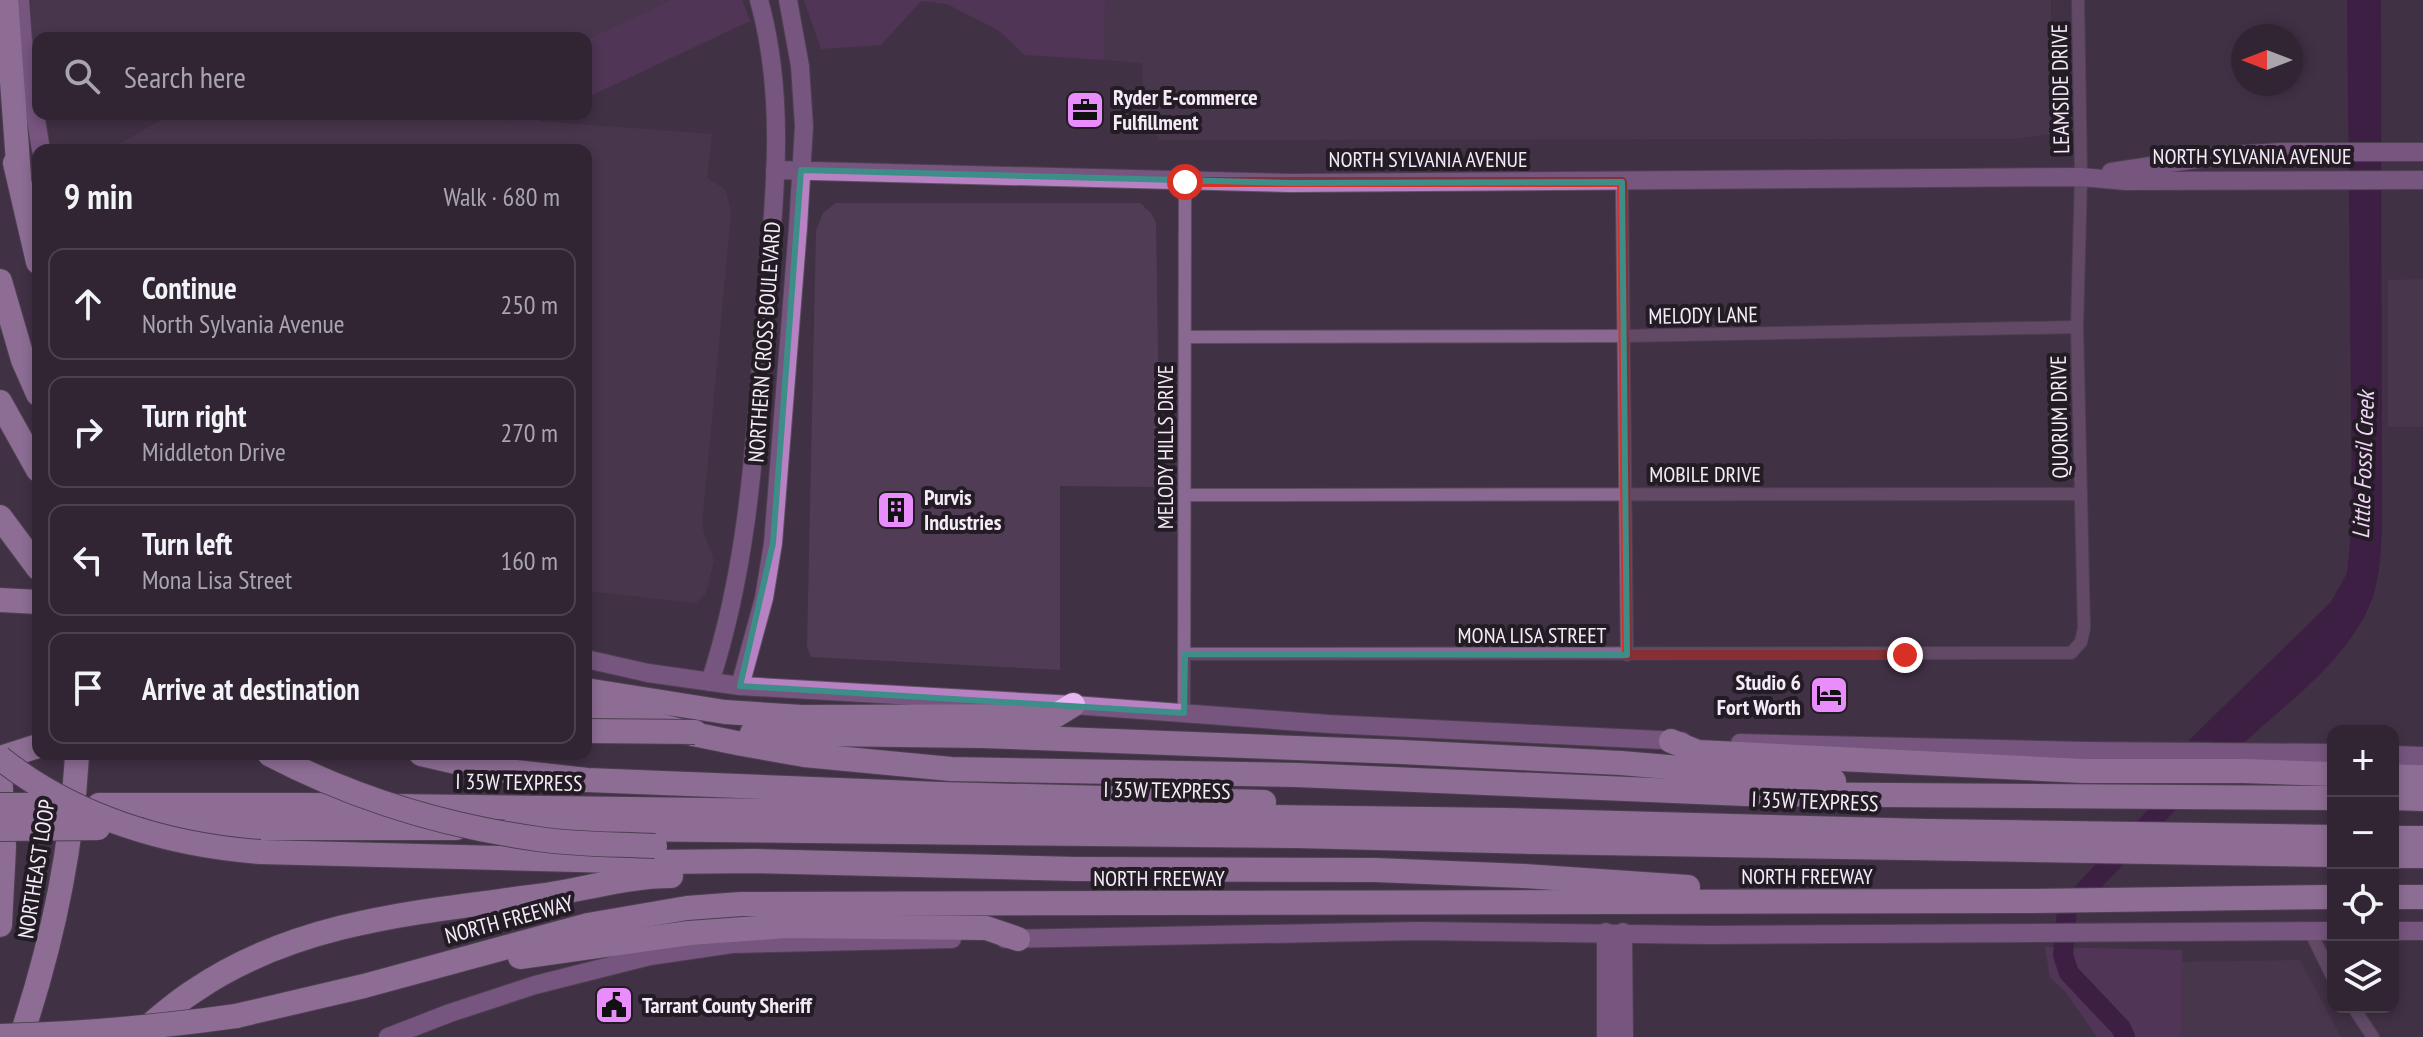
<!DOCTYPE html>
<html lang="en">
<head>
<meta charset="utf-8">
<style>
  :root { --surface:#312534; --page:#3d3140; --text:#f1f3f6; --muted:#a8a5ac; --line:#4c424f }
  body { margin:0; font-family:"PT Sans Narrow",sans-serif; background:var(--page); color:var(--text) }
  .controls { position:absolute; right:24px; bottom:24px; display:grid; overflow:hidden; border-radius:16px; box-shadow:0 4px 12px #0003 }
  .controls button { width:72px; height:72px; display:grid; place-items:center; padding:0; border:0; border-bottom:2px solid var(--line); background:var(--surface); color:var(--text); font:40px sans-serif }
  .compass { position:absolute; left:2231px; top:24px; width:72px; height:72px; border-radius:50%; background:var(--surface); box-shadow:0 4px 12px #0003; rotate:270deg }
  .stop { position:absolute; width:24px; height:24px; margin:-18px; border:6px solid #d93025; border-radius:50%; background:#fff }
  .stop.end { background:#d93025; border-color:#fff; box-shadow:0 2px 8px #0008 }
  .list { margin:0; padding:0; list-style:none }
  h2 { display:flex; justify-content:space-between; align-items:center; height:104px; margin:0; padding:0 32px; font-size:34px }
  h2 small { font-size:26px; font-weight:400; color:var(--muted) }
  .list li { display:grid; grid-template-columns:52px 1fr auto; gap:24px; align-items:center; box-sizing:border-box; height:112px; margin:0 16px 16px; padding:0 16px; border:2px solid var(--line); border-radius:16px }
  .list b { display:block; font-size:30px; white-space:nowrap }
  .list p { margin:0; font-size:26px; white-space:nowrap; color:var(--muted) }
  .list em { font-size:26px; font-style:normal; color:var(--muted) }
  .icon { flex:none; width:44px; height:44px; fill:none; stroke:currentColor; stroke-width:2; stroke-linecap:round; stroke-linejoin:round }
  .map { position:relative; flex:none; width:2423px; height:1037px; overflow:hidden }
  .search { position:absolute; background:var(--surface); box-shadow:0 4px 12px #0003; left:32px; top:32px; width:560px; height:88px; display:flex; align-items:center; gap:20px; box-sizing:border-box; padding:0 28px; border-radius:16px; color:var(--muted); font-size:30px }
  .panel { position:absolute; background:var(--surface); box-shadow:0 4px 12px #0003; left:32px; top:144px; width:560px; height:616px; border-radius:16px }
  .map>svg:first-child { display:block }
  .built { fill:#513c55 }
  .green { fill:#633a6c }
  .water { fill:#380b41 }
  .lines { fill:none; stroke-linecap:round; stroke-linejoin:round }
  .river { stroke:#380b41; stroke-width:20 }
  .street-casing { stroke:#5e4f61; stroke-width:14 }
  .secondary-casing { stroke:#5e4f61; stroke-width:20 }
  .highway-casing { stroke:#5e4f61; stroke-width:26 }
  .street { stroke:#896891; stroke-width:12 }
  .secondary { stroke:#b781c3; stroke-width:18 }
  .highway { stroke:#e8b7f3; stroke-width:24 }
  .highway-bridge-casing { stroke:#5e4f61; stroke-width:26; stroke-linecap:butt }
  .highway-bridge { stroke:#e8b7f3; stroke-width:24 }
  .route { stroke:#d93025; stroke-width:10 }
  .marked { fill:none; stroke:#3d8d89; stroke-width:6; stroke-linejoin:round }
  .labels { text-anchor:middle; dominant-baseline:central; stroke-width:8; stroke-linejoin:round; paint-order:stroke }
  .street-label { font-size:22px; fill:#f5eaf7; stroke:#231c25 }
  .poi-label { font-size:22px; font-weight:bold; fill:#f5eaf7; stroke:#231c25; text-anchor:start }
  .water-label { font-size:24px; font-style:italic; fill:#efd4f5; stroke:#231c25 }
</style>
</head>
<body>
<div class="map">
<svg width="2423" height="1037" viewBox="0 0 2423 1037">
  <rect width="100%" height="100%" fill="#413145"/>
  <g class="built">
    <path d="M31 0H671L586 40 38 38V55H32Z"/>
    <path d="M1105 0H2051V134L2014 139 1159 140 1143 109 1142 63 1104 60Z"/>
    <path d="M171 114H283L537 121 712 134 707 178 726 190 731 213 702 526 714 561 706 593 696 603 586 591V150H109Z"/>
    <path d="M836 203H1140L1151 213 1156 222 1160 487 1060 486V670L811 657 807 647 816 231 823 213Z"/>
    <path d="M2423 279V427H2388V280Z"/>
    <path d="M2300 960 2341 1037H2181L2182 962Z"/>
  </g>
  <g class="green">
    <path d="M671 0H742L750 21 586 98V40Z"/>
    <path d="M804 0H1105L1104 60 1025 55 998 30 947 4 921 1 881 45 821 49Z"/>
    <path d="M283 114H552L537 121Z"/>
    <path d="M2045 947 2182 950 2181 1037H2097L2065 991 2050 978Z"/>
  </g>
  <path class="water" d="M2347 0H2381L2382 526C2381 554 2380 585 2367 611 2341 665 2288 702 2245 742L2188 741 2331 602 2347 573 2352 520Z"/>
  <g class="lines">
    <path class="river" d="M2125 1037 2121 1028 2069 973 2063 955 2067 909 2245 723"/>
    <defs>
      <g id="street">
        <path d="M1622 182 1627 655"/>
        <path d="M1185 337 1623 336 2077 327"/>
        <path d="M1186 495 2081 494"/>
        <path d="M1185 654 2071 653 2081 642 2084 628 2077 327 2081 177 2078 0"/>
        <path d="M1184 713 1185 182"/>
        <path d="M2310 931 2333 978"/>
        <path d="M2353 1007 2373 1037"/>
      </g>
      <g id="secondary">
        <path d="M20 0 23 41 41 150"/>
        <path d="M775 170 1290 183 2081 177 2126 181 2423 180"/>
        <path d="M2111 172 2216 156 2280 152H2423"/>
        <path d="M586 659 648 673 740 686 1073 705 1329 724 1682 741"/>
        <path d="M710 682C749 564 755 439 765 315 773 210 788 104 759 0"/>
        <path d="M740 686 764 598 773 543 798 227 804 126 800 66 788 0"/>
        <path d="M1740 743 2085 751 2333 753"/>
        <path d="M2393 755 2423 756"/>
        <path d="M2393 931H2423"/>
        <path d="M1606 932V1037"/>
        <path d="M1623 932 1624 1037"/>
        <path d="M1005 939 1419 931 1709 935 2333 931"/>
        <path d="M388 1037 450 1013 535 985 650 956 732 944 952 939"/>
      </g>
      <g id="highway">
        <path d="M6 0 19 176"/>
        <path d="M15 163 38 262"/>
        <path d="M0 281 23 360 38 394"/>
        <path d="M0 402 38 470"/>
        <path d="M0 517 38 568"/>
        <path d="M0 600 38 602"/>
        <path d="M586 690 725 712 802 717 1055 716 1073 705"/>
        <path d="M586 706 693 734 742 744 804 755 951 769 1297 775 1745 794 2333 798"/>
        <path d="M752 733 983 736 1402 752 1621 763 1834 781"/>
        <path d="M1671 741 1698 752 2083 771H2243L2333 774"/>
        <path d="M421 754 482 768 587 780 940 794 1264 802"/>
        <path d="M0 758 38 746"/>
        <path d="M0 771 4 847 0 925"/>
        <path d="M2393 776 2423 777"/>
        <path d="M2393 798 2423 799"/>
        <path d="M99 805H309L1504 820 1926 831 2333 837"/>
        <path d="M149 828H456"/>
        <path d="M513 828 1297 836 1538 842 2333 855"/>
        <path d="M2393 838H2423"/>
        <path d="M260 852 656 862 755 861 1076 869 1375 870 1524 876 1688 887"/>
        <path d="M2393 856H2423"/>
        <path d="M2393 897H2423"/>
        <path d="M520 957 689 933 787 926 986 928 1018 939"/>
        <path d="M236 1016 364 986 588 925 687 908 741 904 2025 901 2333 897"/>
        <path d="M141 1033C158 1018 175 1003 194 991 296 921 420 912 538 896 582 890 627 876 671 876"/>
        <path d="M21 1037C52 944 72 852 77 754"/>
      </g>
    </defs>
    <use href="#street" class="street-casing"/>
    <use href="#secondary" class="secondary-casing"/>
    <use href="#highway" class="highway-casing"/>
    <use href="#street" class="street"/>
    <use href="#secondary" class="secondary"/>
    <use href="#highway" class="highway"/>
    <defs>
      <g id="highway-bridge">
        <path d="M586 731 695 732"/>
        <path d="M269 754C353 798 445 826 538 839 577 845 617 844 655 846"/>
        <path d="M0 758C74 817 167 845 260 852"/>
        <path d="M0 805H73"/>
        <path d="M0 829 98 828"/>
        <path d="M0 1036C79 1034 158 1027 236 1016"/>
      </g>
    </defs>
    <use href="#highway-bridge" class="highway-bridge-casing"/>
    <use href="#highway-bridge" class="highway-bridge"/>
  </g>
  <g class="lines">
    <path class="route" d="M1185 182H1622L1627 655H1905"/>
  </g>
  <path d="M0 0H2423V1037H0ZM801 170 1290 183 1622 182 1627 655 1185 654 1184 713 740 686 773 543Z" fill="#413145" fill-opacity=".55" fill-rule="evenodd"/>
  <path class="marked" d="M801 170 1290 183 1622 182 1627 655 1185 654 1184 713 740 686 773 543Z"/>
  <defs>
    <symbol id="office-square" viewBox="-11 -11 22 22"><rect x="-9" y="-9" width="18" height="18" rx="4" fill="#e98dfd" stroke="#231c25"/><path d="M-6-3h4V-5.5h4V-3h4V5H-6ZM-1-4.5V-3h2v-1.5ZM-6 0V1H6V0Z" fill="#111"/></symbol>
    <symbol id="building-square" viewBox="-11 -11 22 22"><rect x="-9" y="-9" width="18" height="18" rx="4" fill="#e98dfd" stroke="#231c25"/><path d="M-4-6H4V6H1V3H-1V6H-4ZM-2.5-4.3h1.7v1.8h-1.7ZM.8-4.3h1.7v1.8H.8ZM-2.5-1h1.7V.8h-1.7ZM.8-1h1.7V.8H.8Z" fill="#111"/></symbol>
    <symbol id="hotel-square" viewBox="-11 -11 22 22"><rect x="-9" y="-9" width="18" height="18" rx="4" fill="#e98dfd" stroke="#231c25"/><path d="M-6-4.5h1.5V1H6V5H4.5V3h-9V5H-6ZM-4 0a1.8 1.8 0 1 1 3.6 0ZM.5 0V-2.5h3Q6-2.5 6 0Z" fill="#111"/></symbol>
    <symbol id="civic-square" viewBox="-11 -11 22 22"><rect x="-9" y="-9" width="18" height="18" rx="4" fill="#e98dfd" stroke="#231c25"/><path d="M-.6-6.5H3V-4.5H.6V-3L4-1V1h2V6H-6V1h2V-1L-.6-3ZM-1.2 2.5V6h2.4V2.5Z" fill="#111"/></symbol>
  </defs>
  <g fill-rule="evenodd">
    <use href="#office-square" x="1063" y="88" width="44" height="44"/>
    <use href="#building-square" x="874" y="488" width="44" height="44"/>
    <use href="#hotel-square" x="1807" y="673" width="44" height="44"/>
    <use href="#civic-square" x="592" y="983" width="44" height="44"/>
  </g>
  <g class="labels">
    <g class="street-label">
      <text transform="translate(2060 89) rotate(-91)">LEAMSIDE DRIVE</text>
      <text x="2252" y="156">NORTH SYLVANIA AVENUE</text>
      <text x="1428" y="159">NORTH SYLVANIA AVENUE</text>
      <text transform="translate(1703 315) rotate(-1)">MELODY LANE</text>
      <text transform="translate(764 342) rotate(-86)">NORTHERN CROSS BOULEVARD</text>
      <text transform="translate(2059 417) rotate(-91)">QUORUM DRIVE</text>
      <text transform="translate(1165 447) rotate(-90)">MELODY HILLS DRIVE</text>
      <text x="1705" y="474">MOBILE DRIVE</text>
      <text x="1532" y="635">MONA LISA STREET</text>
      <text transform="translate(519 782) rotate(1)">I 35W TEXPRESS</text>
      <text transform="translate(1167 790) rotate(1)">I 35W TEXPRESS</text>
      <text transform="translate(1815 801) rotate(2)">I 35W TEXPRESS</text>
      <text transform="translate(36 869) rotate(-81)">NORTHEAST LOOP</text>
      <text x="1807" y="876">NORTH FREEWAY</text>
      <text x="1159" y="878">NORTH FREEWAY</text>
      <text transform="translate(509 919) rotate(-15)">NORTH FREEWAY</text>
    </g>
    <g class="poi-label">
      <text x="1113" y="97">Ryder E-commerce<tspan x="1113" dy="25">Fulfillment</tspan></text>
      <text x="924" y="497">Purvis<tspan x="924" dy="25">Industries</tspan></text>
      <text x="1801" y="682" text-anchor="end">Studio 6<tspan x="1801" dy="25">Fort Worth</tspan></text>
      <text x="642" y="1005">Tarrant County Sheriff</text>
    </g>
    <g class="water-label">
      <text transform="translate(2363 465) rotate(-88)">Little Fossil Creek</text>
    </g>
  </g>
</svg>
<div class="controls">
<button>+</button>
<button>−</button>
<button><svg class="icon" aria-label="locate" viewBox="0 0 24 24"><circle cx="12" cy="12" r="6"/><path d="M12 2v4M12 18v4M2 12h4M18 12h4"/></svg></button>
<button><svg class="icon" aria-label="layers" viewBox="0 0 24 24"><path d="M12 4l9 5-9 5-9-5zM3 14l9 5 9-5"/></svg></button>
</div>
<svg class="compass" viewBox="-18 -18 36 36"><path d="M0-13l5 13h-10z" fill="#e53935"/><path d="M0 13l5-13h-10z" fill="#a8a5ac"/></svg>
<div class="stop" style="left:1185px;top:182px"></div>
<div class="stop end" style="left:1905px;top:655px"></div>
<div class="search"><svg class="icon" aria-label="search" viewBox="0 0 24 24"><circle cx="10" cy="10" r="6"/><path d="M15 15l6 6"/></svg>Search here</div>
<section class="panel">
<h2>9 min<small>Walk · 680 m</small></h2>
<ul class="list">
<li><svg class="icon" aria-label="ahead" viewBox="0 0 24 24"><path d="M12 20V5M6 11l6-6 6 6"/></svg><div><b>Continue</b><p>North Sylvania Avenue</p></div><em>250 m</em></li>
<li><svg class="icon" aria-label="right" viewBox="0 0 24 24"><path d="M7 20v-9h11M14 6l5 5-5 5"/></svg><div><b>Turn right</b><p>Middleton Drive</p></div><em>270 m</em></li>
<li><svg class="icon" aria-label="left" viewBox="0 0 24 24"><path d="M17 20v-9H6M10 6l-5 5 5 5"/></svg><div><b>Turn left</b><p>Mona Lisa Street</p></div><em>160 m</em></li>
<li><svg class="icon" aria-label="arrive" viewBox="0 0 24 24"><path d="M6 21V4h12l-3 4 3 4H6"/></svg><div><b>Arrive at destination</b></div></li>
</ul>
</section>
</div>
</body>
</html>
